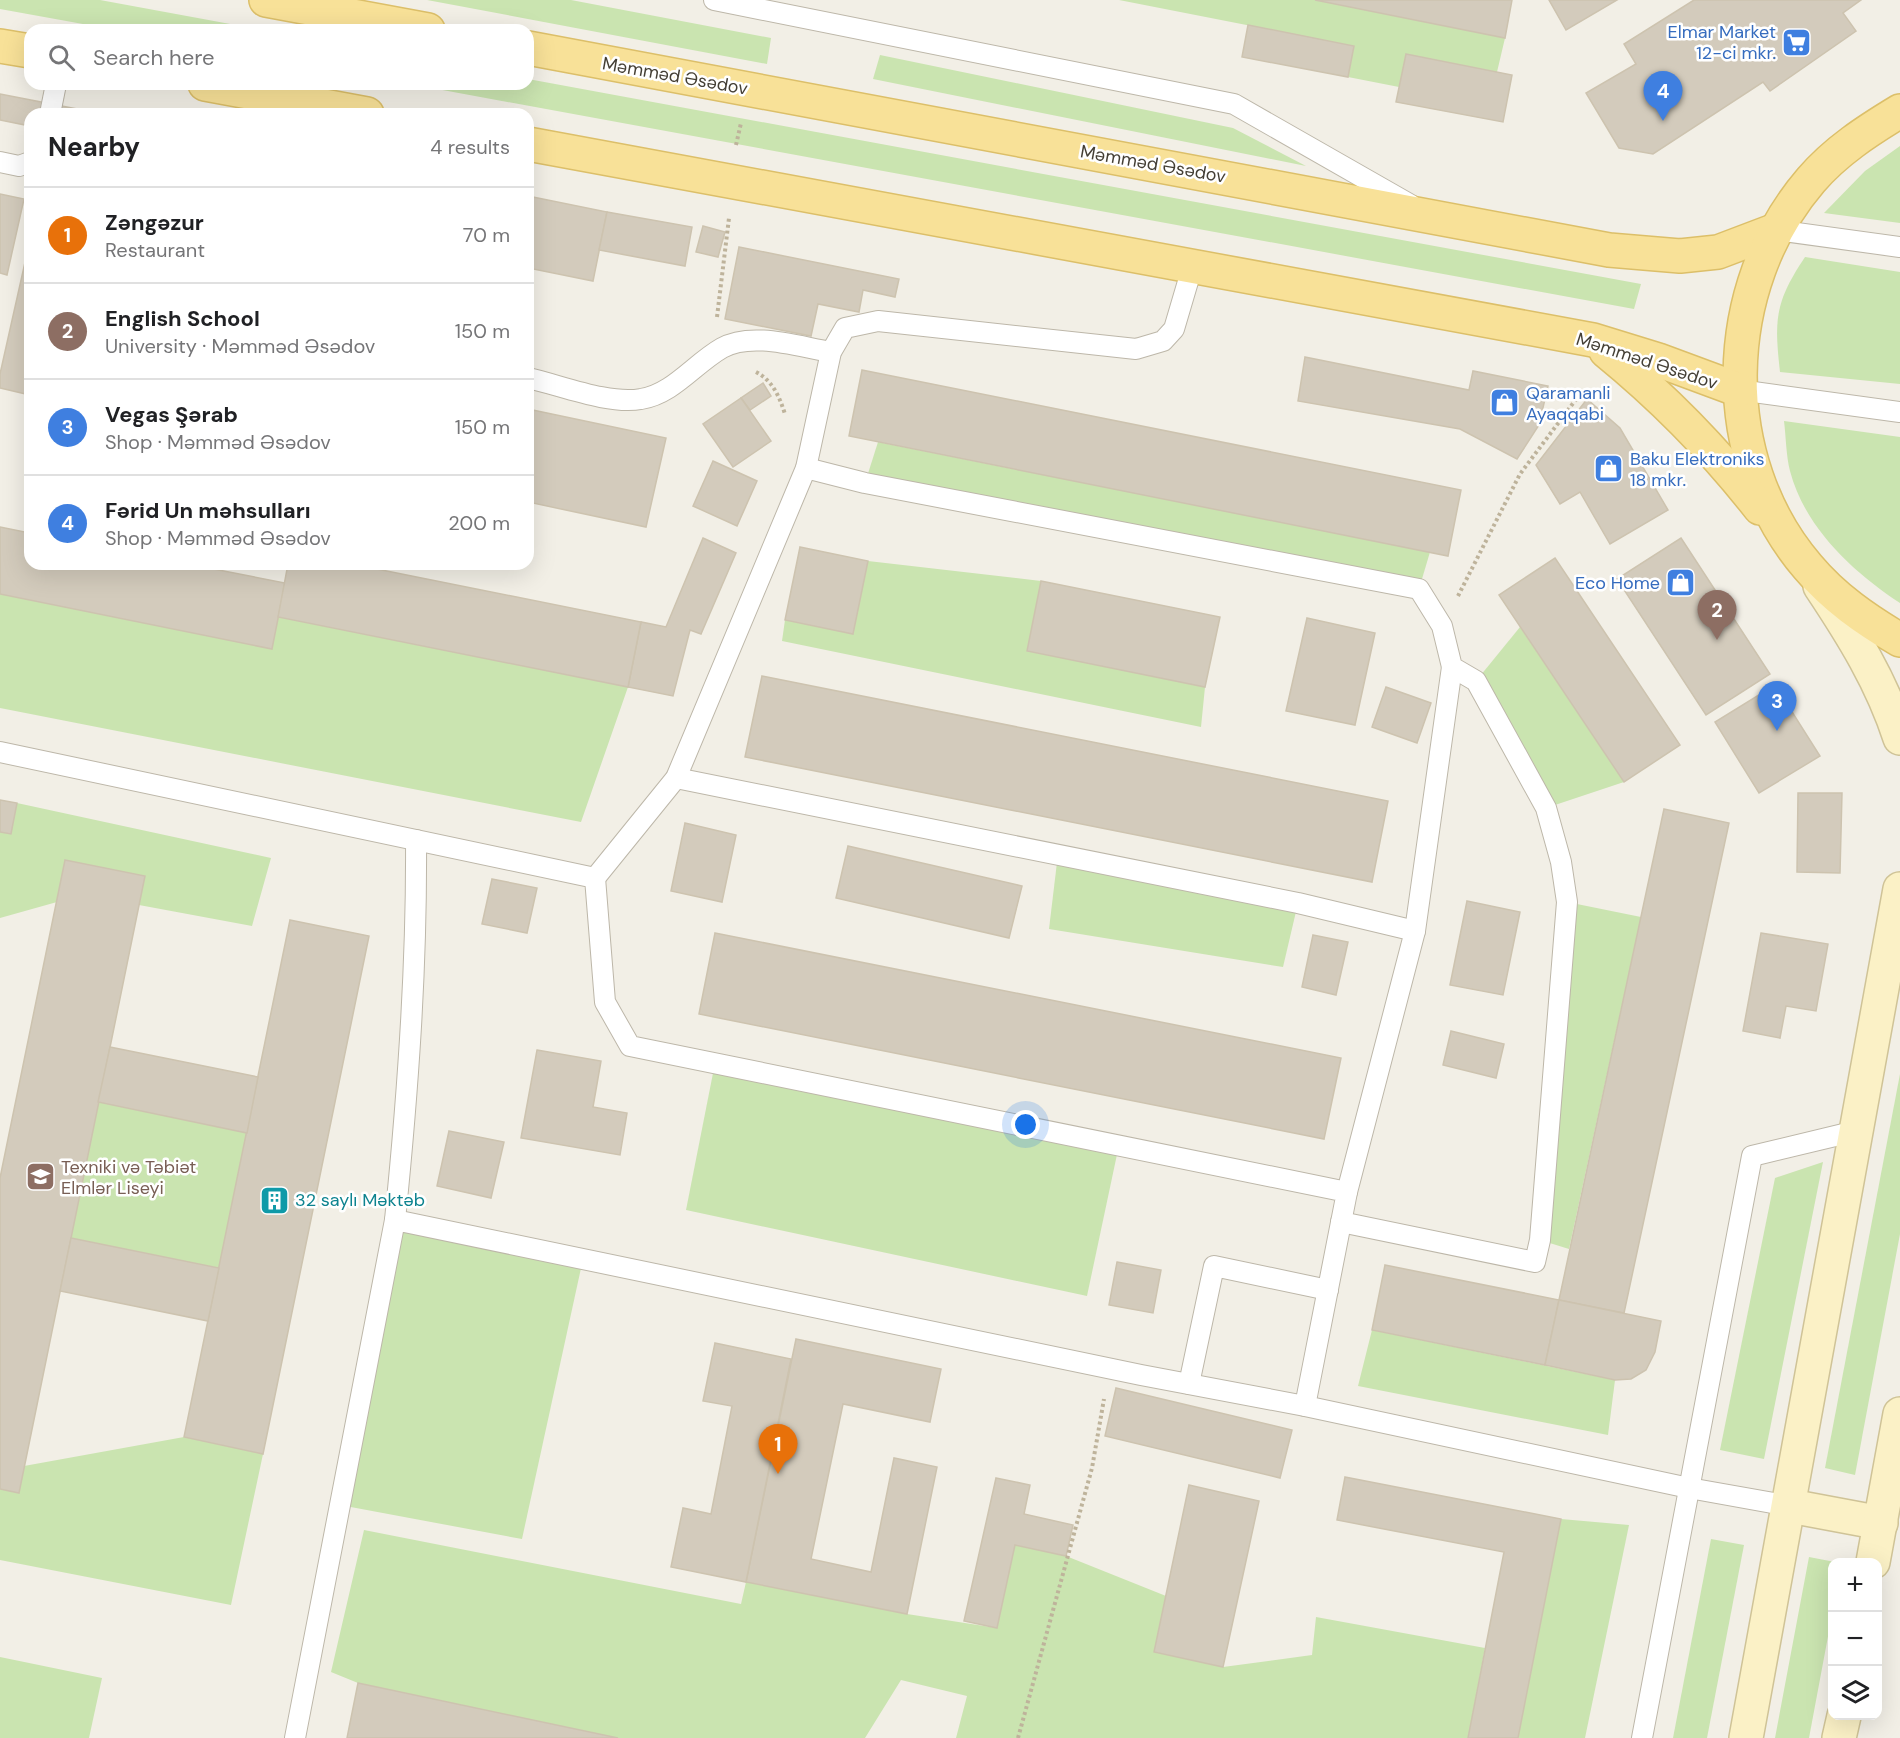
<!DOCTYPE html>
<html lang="en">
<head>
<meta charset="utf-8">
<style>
  :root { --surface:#fff; --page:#f6f6f6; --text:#202124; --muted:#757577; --line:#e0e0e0; --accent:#ed4921 }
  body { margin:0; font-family:"DM Sans",sans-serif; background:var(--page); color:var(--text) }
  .controls { position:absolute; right:18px; bottom:18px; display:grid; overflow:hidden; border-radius:12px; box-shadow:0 6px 24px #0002 }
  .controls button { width:54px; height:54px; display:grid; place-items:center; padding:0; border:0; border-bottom:2px solid var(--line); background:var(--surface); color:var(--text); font:30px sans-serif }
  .you { position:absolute; left:1026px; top:1125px; width:21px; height:21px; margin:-15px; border:4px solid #fff; border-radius:50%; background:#1a73e8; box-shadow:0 0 0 9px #1a73e833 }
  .badge { display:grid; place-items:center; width:39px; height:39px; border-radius:50%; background:var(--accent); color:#fff; font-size:20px; font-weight:700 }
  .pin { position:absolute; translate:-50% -50px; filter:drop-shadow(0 2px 3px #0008) }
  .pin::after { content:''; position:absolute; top:32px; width:21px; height:18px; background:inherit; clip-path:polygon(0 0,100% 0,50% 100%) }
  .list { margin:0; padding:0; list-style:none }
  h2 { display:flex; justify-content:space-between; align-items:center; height:78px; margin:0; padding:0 24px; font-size:26px }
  h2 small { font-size:20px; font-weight:400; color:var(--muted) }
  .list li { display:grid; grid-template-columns:39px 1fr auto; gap:18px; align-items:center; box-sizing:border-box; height:96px; padding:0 24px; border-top:2px solid var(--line) }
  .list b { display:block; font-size:22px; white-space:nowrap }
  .list p { margin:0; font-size:20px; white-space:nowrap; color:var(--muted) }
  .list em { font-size:20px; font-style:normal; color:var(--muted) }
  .icon { flex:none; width:33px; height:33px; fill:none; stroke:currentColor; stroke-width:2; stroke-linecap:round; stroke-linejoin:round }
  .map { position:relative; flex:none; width:1900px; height:1738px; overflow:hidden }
  .search { position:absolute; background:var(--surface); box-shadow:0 6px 24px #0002; left:24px; top:24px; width:510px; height:66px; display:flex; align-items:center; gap:15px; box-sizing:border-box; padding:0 21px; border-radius:18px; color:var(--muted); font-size:22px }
  .panel { position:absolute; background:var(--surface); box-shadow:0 6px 24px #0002; left:24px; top:108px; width:510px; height:462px; border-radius:18px }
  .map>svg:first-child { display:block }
  .green { fill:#cae4b0 }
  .building { fill:#d3cbbc; stroke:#cdc3af; stroke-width:1.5 }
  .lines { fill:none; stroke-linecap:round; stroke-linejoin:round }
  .service-casing { stroke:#bdb7a9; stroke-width:22 }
  .secondary-casing { stroke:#cfc397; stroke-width:36 }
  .primary-casing { stroke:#dcbf69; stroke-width:36 }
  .path { stroke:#beb39b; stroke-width:4; stroke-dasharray:3 3; stroke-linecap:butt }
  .service { stroke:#fff; stroke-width:20 }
  .secondary { stroke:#fbf1c6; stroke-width:33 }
  .primary { stroke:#f8e198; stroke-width:33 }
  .labels { text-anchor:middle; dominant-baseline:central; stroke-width:5; stroke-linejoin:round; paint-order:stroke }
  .shop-label { font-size:18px; fill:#366cbe; stroke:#fff; text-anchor:end }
  .street-label { font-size:18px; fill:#443f35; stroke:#fff }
  .education-label { font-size:18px; fill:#785e54; stroke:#fff; text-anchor:start }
  .culture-label { font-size:18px; fill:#0d838f; stroke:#fff; text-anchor:start }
</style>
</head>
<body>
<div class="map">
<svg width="1900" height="1738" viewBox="0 0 1900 1738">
  <rect width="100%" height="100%" fill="#f2efe6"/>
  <g class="green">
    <path d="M0 0H100L263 30H116L0 9Z"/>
    <path d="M427 0H571L771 38 767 64Z"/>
    <path d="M1119 0H1315L1505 38 1497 72 1406 54 1399 87 1348 77 1354 46Z"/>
    <path d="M880 55 1233 128 1306 166 873 79Z"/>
    <path d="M528 79 1641 284 1634 309 410 84H528Z"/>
    <path d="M1900 146V223L1824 213 1865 171Z"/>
    <path d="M1805 257 1900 272V384L1780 372C1774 319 1775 302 1805 257Z"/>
    <path d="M1784 421 1900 437V603C1853 572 1805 528 1790 471 1786 455 1786 437 1784 421Z"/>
    <path d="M878 442 1430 552 1419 589 865 483Z"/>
    <path d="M868 561 1041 581 1027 651 1205 687 1201 727 782 641 785 620 853 634Z"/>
    <path d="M0 594 271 648 278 617 628 687 581 822 0 708Z"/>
    <path d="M1520 627 1624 782 1546 808 1476 681Z"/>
    <path d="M17 803 271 858 252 926 139 905 57 902 0 918V832Z"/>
    <path d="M1058 854 1298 903 1283 967 1049 929Z"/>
    <path d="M1567 902 1641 917 1569 1249 1540 1240Z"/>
    <path d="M715 1063 1119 1145 1087 1296 686 1210Z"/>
    <path d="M1900 1074V1234L1855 1475 1825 1468Z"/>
    <path d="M98 1102 247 1133 219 1268 71 1238Z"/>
    <path d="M1823 1162 1764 1459 1720 1450 1775 1178Z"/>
    <path d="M395 1220 583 1259 522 1539 340 1505Z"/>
    <path d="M1372 1330 1615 1380 1608 1435 1358 1386Z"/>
    <path d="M184 1437 263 1454 231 1605 0 1560V1489L19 1493 24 1466Z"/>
    <path d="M1561 1519 1629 1525 1585 1738H1518Z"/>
    <path d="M364 1530 741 1604 746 1582 907 1614 997 1628 1015 1545 1066 1556 1166 1596 1154 1652 1223 1667 1312 1655 1316 1617 1485 1648 1468 1738H956L967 1696 901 1680 865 1738H618L358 1683 331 1672Z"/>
    <path d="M1711 1539 1744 1545 1707 1738H1673Z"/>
    <path d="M1809 1557 1835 1562H1832V1615L1809 1738H1775Z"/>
    <path d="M0 1657 102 1678 89 1738H0Z"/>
  </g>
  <g class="building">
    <path d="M1315 0H1512L1505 38Z"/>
    <path d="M1549 0H1617L1566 30Z"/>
    <path d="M1694 0H1861L1843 13 1856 31 1770 91 1763 82 1653 154 1619 148 1586 93 1636 64 1624 44Z"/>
    <path d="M1248 25 1354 46 1348 77 1242 57Z"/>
    <path d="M1406 54 1512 75 1503 122 1396 102Z"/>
    <path d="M0 94 103 114H30V126L0 120Z"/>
    <path d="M0 194 24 199 7 275 0 273Z"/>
    <path d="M528 196 607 212 593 281 528 268Z"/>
    <path d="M607 212 692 227 685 266 599 250Z"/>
    <path d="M703 226 725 232 718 257 696 252Z"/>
    <path d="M30 240V395L0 388V374Z"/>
    <path d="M739 247 899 279 895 297 863 290 859 312 818 304 811 336 725 319Z"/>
    <path d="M1305 357 1469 390 1473 371 1548 386 1539 425 1517 459 1460 429 1298 401Z"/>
    <path d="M862 370 1461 490 1448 556 849 436Z"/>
    <path d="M763 383 771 396 750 410 741 398Z"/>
    <path d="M741 398 771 441 733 467 703 424Z"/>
    <path d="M1587 399 1620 428 1668 510 1610 544 1580 492 1560 504 1536 465Z"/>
    <path d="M528 409 666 438 646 527 528 502Z"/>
    <path d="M713 461 757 481 737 526 693 506Z"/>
    <path d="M0 527 30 533V564H188L285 583 272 649 0 594Z"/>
    <path d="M703 538 736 553 701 634 690 630 673 696 628 687 641 622 666 627Z"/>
    <path d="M1681 538 1770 674 1706 715 1617 579Z"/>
    <path d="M800 547 868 561 853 634 785 620Z"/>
    <path d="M1555 558 1680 745 1624 782 1499 595Z"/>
    <path d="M288 564H352L641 622 628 687 278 617Z"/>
    <path d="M1041 581 1220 617 1205 687 1027 651Z"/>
    <path d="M1307 618 1375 633 1355 725 1286 711Z"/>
    <path d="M762 676 1388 801 1372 882 745 757Z"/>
    <path d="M1775 685 1820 756 1759 793 1715 722Z"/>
    <path d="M1386 687 1431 703 1417 743 1372 727Z"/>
    <path d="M1798 793H1842L1840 873 1797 872Z"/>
    <path d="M0 800 17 803 11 834 0 832Z"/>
    <path d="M1664 809 1729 823 1624 1313 1559 1300Z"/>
    <path d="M685 823 736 835 722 902 671 891Z"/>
    <path d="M848 846 1022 886 1009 938 836 898Z"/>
    <path d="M65 860 145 876 19 1493 0 1489V1178Z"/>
    <path d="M492 879 537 888 527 933 482 924Z"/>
    <path d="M1467 901 1520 912 1503 995 1450 985Z"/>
    <path d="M290 920 369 936 263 1454 184 1437Z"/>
    <path d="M715 933 1341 1058 1324 1139 699 1014Z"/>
    <path d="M1761 933 1828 944 1816 1011 1786 1006 1780 1038 1743 1031Z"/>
    <path d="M1313 935 1348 942 1336 995 1302 987Z"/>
    <path d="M1451 1031 1504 1044 1496 1078 1443 1065Z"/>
    <path d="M110 1047 258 1077 247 1133 98 1102Z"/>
    <path d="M537 1050 601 1061 593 1107 627 1113 620 1155 521 1138Z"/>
    <path d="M449 1131 504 1142 491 1198 437 1186Z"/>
    <path d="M71 1238 219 1268 208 1321 60 1291Z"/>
    <path d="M1117 1262 1161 1270 1153 1313 1109 1305Z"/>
    <path d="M1385 1265 1559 1300 1545 1365 1372 1330Z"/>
    <path d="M1559 1300 1661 1321 1655 1352 1646 1370 1631 1379 1615 1380 1545 1365Z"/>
    <path d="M796 1339 941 1369 930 1422 843 1404 811 1559 871 1572 894 1458 937 1467 907 1614 746 1582Z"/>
    <path d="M715 1343 791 1359 746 1582 671 1567 683 1508 711 1514 732 1406 703 1401Z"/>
    <path d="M1116 1388 1292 1430 1280 1478 1105 1436Z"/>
    <path d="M1345 1477 1561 1519 1518 1738H1468L1504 1552 1337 1520Z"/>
    <path d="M996 1478 1030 1485 1024 1514 1073 1525 1066 1556 1015 1545 997 1628 964 1621Z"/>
    <path d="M1189 1485 1259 1501 1223 1667 1154 1652Z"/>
    <path d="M358 1683 618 1738H347Z"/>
  </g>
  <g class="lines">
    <defs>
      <g id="service">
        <path d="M714 0 1234 104 1411 205"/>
        <path d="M50 114 56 84"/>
        <path d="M0 162 19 166 30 162"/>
        <path d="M1776 230 1900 247"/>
        <path d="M528 378C560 385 609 405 641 399 673 394 694 364 722 348 752 331 799 347 831 352"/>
        <path d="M1739 390 1900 412"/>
        <path d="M806 468 865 483 1419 589 1442 626 1452 667 1476 681 1546 808 1561 862 1567 902 1540 1240 1535 1262 1341 1222"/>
        <path d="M0 752 595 878 605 1002 630 1046 1347 1192 1305 1406"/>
        <path d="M676 778 1298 903 1415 931 1347 1192"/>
        <path d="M595 878 676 778 806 468 831 352 845 328 878 321 1136 349 1163 341 1174 329 1192 268"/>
        <path d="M1415 931 1452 667"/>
        <path d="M395 1220C408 1092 417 969 416 840"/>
        <path d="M1189 1384 1214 1266 1328 1290"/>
        <path d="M295 1738 395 1220 1141 1375 1305 1406 1689 1488 1790 1506"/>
        <path d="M1642 1738 1752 1156 1856 1131"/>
      </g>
      <g id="secondary">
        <path d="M1820 586C1852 634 1882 682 1900 738"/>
        <path d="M1790 1506 1881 1523"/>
        <path d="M1873 1562 1900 1414"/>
        <path d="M1746 1738 1900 889"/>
        <path d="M1839 1738 1844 1716"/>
      </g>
      <g id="primary">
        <path d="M266 0 428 30"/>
        <path d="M0 46 30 51"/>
        <path d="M528 48 1609 250 1680 256 1718 252 1776 230"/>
        <path d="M205 84 367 114"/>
        <path d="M1900 111C1867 131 1836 151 1811 180 1719 287 1715 459 1808 567 1834 598 1866 620 1900 640"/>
        <path d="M528 144 1593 340 1658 360 1739 390"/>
        <path d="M1606 351C1665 399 1713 448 1760 508"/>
      </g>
    </defs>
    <use href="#service" class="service-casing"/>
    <use href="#secondary" class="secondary-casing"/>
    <use href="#primary" class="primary-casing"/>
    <g class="path">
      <path d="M736 145 741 123"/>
      <path d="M717 317 729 218"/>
      <path d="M756 372C773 381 779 396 785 414"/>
      <path d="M1458 596 1520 474 1583 390"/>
      <path d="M1018 1738 1092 1468 1104 1399"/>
    </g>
    <use href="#service" class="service"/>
    <use href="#secondary" class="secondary"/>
    <use href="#primary" class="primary"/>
  </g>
  <defs>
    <symbol id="supermarket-square" viewBox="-11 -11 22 22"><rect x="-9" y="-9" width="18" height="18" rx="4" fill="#3f7fe0" stroke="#fff"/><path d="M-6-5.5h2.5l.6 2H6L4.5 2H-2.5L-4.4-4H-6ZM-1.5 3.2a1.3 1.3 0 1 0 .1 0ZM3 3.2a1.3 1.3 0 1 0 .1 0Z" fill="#fff"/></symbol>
    <symbol id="shop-square" viewBox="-11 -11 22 22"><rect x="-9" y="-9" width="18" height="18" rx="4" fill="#3f7fe0" stroke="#fff"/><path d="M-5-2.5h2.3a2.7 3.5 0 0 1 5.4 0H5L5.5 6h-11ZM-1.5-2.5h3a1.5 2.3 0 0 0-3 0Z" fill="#fff"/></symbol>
    <symbol id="school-square" viewBox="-11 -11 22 22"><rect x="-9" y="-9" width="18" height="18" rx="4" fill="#8d6e63" stroke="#fff"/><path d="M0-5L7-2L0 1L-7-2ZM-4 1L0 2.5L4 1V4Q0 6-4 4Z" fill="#fff"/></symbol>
    <symbol id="building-square" viewBox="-11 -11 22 22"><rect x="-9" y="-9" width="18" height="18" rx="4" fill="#0f9aa8" stroke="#fff"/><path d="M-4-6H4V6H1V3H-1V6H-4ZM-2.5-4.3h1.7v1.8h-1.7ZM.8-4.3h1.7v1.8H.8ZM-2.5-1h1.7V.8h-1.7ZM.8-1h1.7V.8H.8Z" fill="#fff"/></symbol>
  </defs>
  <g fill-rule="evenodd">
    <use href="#supermarket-square" x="1780" y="26" width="33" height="33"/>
    <use href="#shop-square" x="1488" y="386" width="33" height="33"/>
    <use href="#shop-square" x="1592" y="452" width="33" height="33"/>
    <use href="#shop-square" x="1664" y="566" width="33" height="33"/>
    <use href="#school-square" x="24" y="1160" width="33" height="33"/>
    <use href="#building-square" x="258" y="1184" width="33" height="33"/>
  </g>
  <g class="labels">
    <g class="shop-label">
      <text x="1776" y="32">Elmar Market<tspan x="1776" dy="21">12-ci mkr.</tspan></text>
      <text x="1526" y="393" text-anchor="start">Qaramanli<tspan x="1526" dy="21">Ayaqqabi</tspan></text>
      <text x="1630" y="459" text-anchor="start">Baku Elektroniks<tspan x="1630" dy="21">18 mkr.</tspan></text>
      <text x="1660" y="583">Eco Home</text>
    </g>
    <g class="street-label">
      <text transform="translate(675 76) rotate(10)">Məmməd Əsədov</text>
      <text transform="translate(1153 164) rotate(10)">Məmməd Əsədov</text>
      <text transform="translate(1647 361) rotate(18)">Məmməd Əsədov</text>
    </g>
    <g class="education-label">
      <text x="61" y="1167">Texniki və Təbiət<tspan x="61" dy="21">Elmlər Liseyi</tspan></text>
    </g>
    <g class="culture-label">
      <text x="295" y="1200">32 saylı Məktəb</text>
    </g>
  </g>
</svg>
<div class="controls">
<button>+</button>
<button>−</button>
<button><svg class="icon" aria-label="layers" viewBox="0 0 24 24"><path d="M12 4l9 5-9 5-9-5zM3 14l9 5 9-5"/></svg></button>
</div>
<div class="you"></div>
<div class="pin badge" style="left:778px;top:1474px;background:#e8710a">1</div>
<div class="pin badge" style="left:1717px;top:640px;background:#8d6e63">2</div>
<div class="pin badge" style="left:1777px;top:731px;background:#3f7fe0">3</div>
<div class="pin badge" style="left:1663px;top:121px;background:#3f7fe0">4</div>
<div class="search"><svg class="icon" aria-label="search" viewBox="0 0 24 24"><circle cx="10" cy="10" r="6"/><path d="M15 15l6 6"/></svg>Search here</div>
<section class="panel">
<h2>Nearby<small>4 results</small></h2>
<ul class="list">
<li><span class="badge" style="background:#e8710a">1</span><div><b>Zəngəzur</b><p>Restaurant</p></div><em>70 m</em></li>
<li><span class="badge" style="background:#8d6e63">2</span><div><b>English School</b><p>University · Məmməd Əsədov</p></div><em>150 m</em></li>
<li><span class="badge" style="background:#3f7fe0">3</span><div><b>Vegas Şərab</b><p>Shop · Məmməd Əsədov</p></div><em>150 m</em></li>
<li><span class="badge" style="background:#3f7fe0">4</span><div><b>Fərid Un məhsulları</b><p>Shop · Məmməd Əsədov</p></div><em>200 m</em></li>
</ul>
</section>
</div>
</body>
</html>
